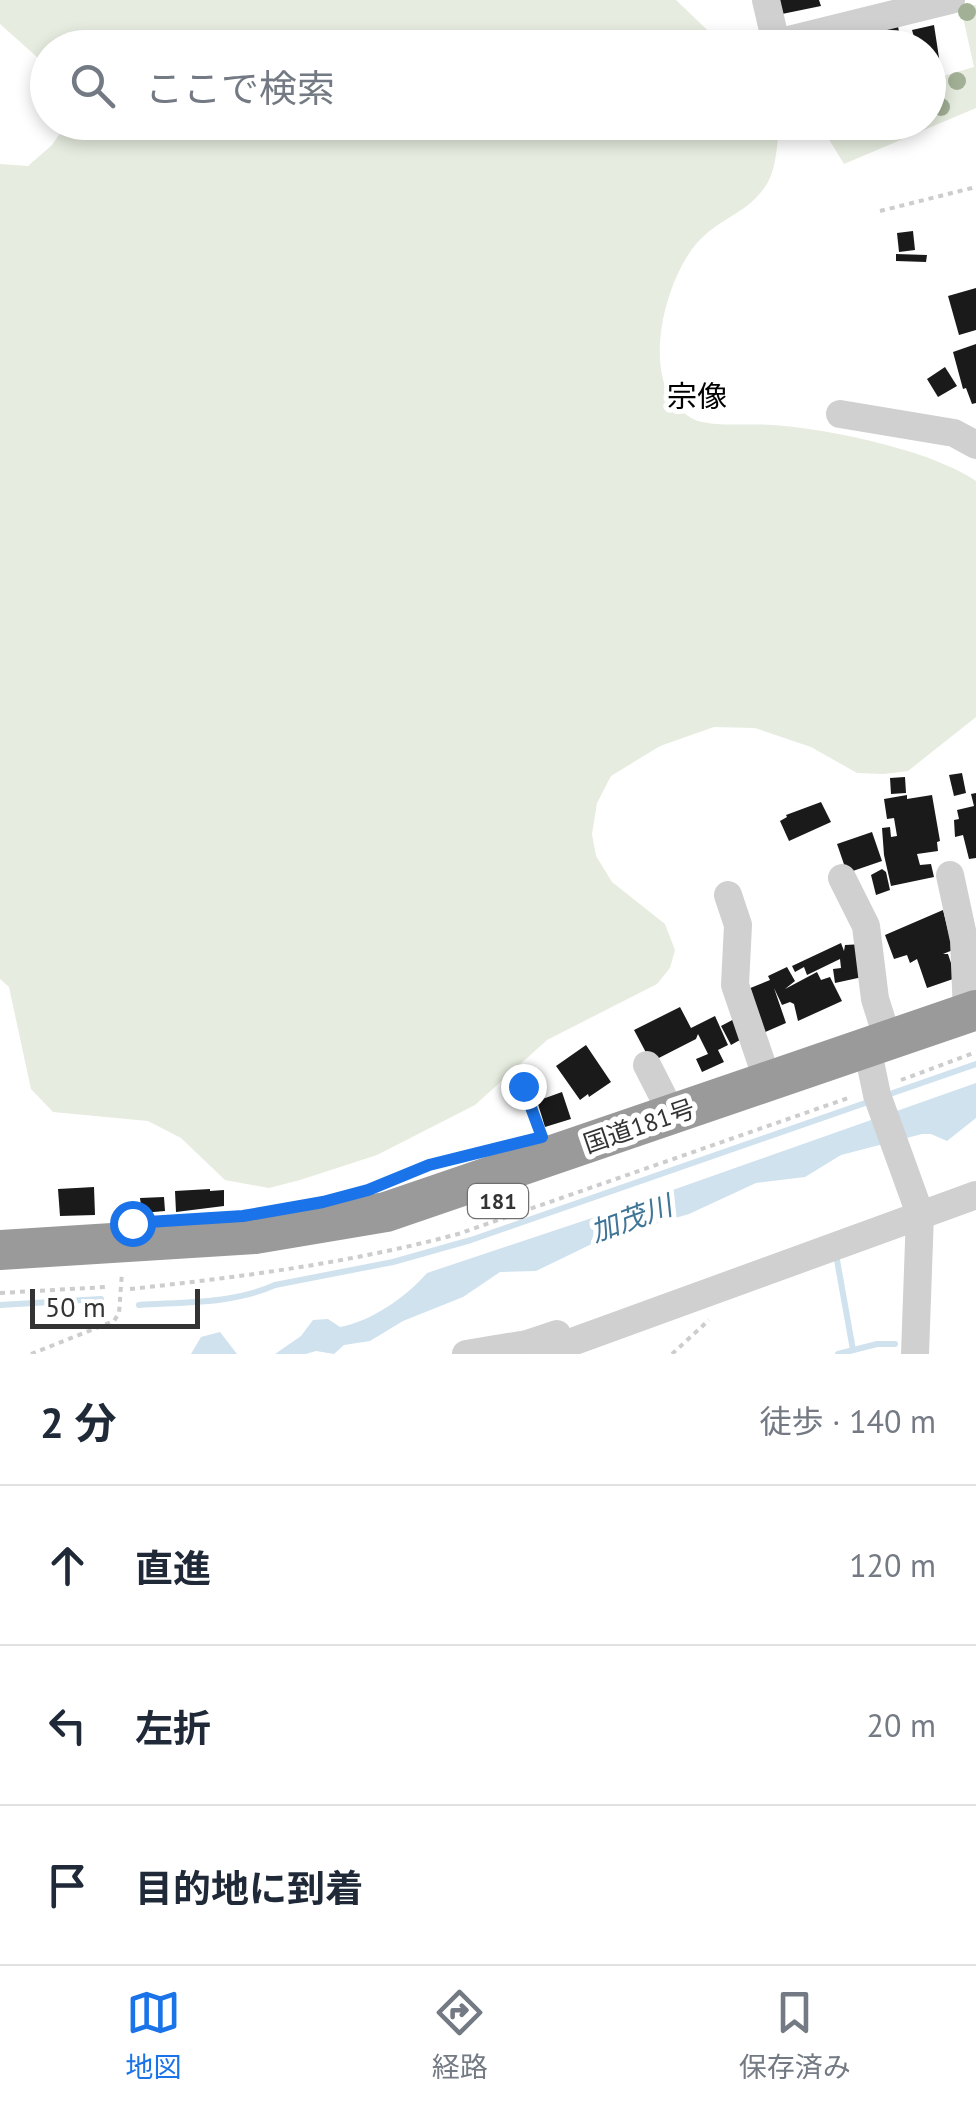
<!DOCTYPE html>
<html lang="ja">
<head>
<meta charset="utf-8">
<style>
  :root { --surface:#fff; --page:#f6f6f7; --text:#1f2937; --muted:#747a83; --line:#e0e1e3; --accent:#1a73e8 }
  body { margin:0; font-family:"PT Sans","Noto Sans JP",sans-serif; background:var(--page); color:var(--text) }
  .scale { position:absolute; left:30px; bottom:25px; width:170px; box-sizing:border-box; padding-left:10px; border:5px solid #333; border-top:0; font-size:28px; line-height:35px; white-space:nowrap; color:#333; -webkit-text-stroke:8px #fff; paint-order:stroke }
  .stop { position:absolute; width:30px; height:30px; margin:-22px; border:8px solid #1a73e8; border-radius:50%; background:#fff }
  .stop.end { background:#1a73e8; border-color:#fff; box-shadow:0 2px 10px #0008 }
  .list { margin:0; padding:0; list-style:none }
  h2 { display:flex; justify-content:space-between; align-items:center; height:130px; margin:0; padding:0 40px; font-size:42px }
  h2 small { font-size:32px; font-weight:400; color:var(--muted) }
  .list li { display:grid; grid-template-columns:65px 1fr auto; gap:30px; align-items:center; box-sizing:border-box; height:160px; padding:0 40px; border-top:2px solid var(--line) }
  .list b { display:block; font-size:38px; white-space:nowrap }
  .list em { font-size:32px; font-style:normal; color:var(--muted) }
  .icon { flex:none; width:55px; height:55px; fill:none; stroke:currentColor; stroke-width:2; stroke-linecap:round; stroke-linejoin:round }
  .map { position:relative; flex:none; width:976px; height:1354px; overflow:hidden }
  .search { position:absolute; background:var(--surface); box-shadow:0 5px 15px #0003; left:30px; right:30px; top:30px; height:110px; display:flex; align-items:center; gap:25px; box-sizing:border-box; padding:0 35px; border-radius:55px; color:var(--muted); font-size:38px }
  .sheet { height:610px; background:var(--surface) }
  nav { display:flex; justify-content:space-around; align-items:center; box-sizing:border-box; height:140px; border-top:2px solid var(--line); background:var(--surface); font-size:28px; color:var(--muted) }
  nav a { display:grid; justify-items:center; gap:5px }
  nav .on { color:var(--accent) }
  .map>svg:first-child { display:block }
  .green { fill:#e6ecdf }
  .water { fill:#cfe2ee }
  .lines { fill:none; stroke-linecap:round; stroke-linejoin:round }
  .stream { stroke:#cfe2ee; stroke-width:6 }
  .building { fill:#1a1a1a }
  .path { stroke:#cdcdcd; stroke-width:4; stroke-dasharray:5 5; stroke-linecap:butt }
  .minor { stroke:#d0d0d0; stroke-width:28 }
  .highway { stroke:#9a9a9a; stroke-width:40 }
  .tree { fill:#a2b095 }
  .route { stroke:#1a73e8; stroke-width:12 }
  .labels { text-anchor:middle; dominant-baseline:central; stroke-width:10; stroke-linejoin:round; paint-order:stroke }
  .shield { fill:#fff; stroke:#707070; stroke-width:2.5 }
  .shield-label { font-size:22px; font-weight:bold; fill:#333 }
  .street-label { font-size:25px; fill:#333; stroke:#fff }
  .water-label { font-size:28px; font-style:italic; fill:#3f7597; stroke:#fff }
  .quarter-label { font-size:30px; fill:#000; stroke:#fff }
</style>
</head>
<body>
<div class="map">
<svg width="976" height="1354" viewBox="0 0 976 1354">
  <rect width="100%" height="100%" fill="#fff"/>
  <g class="green">
    <path d="M0 0H676L725 47 48 48 47 66 0 24Z"/>
    <path d="M976 5V108L844 164 819 123 928 122 929 80 974 67 961 8Z"/>
    <path d="M67 123H780C777 140 777 166 768 182 752 210 726 216 705 235 669 265 642 363 674 402 681 411 687 417 698 421 720 427 749 423 773 425 829 429 931 450 976 481V717L908 771 884 774 857 773 811 747 755 728 714 727 660 746 611 776 597 803 592 834 596 856 612 882 665 924 675 950 670 968 657 984 547 1040 475 1105 377 1155 300 1180 269 1188 225 1180 181 1138 148 1121 53 1112 31 1089 9 987 0 979V164L28 166 52 145Z"/>
  </g>
  <g class="water">
    <path d="M976 1083V1118L947 1141 931 1134H922L841 1155 805 1177 756 1183 689 1214 602 1239 536 1271 500 1272 463 1297 403 1321 370 1341 344 1345 334 1354 316 1351 306 1354H275L301 1336 313 1320 328 1319 340 1327C372 1321 406 1297 427 1273L619 1209Z"/>
    <path d="M220 1332 237 1354H191L201 1337Z"/>
  </g>
  <g class="lines">
    <g class="stream">
      <path d="M887 1095 976 1064"/>
      <path d="M837 1260 853 1350"/>
      <path d="M0 1305 101 1299"/>
      <path d="M139 1305C184 1302 233 1304 275 1285L393 1262 471 1240 871 1101"/>
      <path d="M838 1354 877 1344H895"/>
    </g>
  </g>
  <g class="building">
    <path d="M775 0H819L821 6 782 14Z"/>
    <path d="M934 25 940 64 928 67V48H883L880 29 898 26 901 44 915 41 912 30Z"/>
    <path d="M875 29 880 36 870 39 871 48H863L860 37 870 35 869 31Z"/>
    <path d="M857 38 859 48H825L824 46Z"/>
    <path d="M913 231 915 250 899 252 897 233Z"/>
    <path d="M896 254 927 255 926 262 896 261Z"/>
    <path d="M976 288V330L959 335 948 296Z"/>
    <path d="M976 344V403L972 404 966 388 963 389 953 352Z"/>
    <path d="M945 367 957 386 938 397 927 379Z"/>
    <path d="M962 773 966 793 954 796 949 775Z"/>
    <path d="M905 777 906 793 891 794 890 778Z"/>
    <path d="M976 793V858L969 859 963 835 955 837 954 820 959 819 957 810 974 806 971 794Z"/>
    <path d="M907 795V799L932 795 940 841 937 842 938 851 917 854 920 865 931 864 934 877 891 886 884 855 882 828 890 827 891 837 897 836 894 818 887 819 884 799Z"/>
    <path d="M821 802 831 822 789 841 780 821 787 817 786 815Z"/>
    <path d="M872 832 882 861 847 873 837 844Z"/>
    <path d="M882 869 886 872 890 890 876 895 871 875Z"/>
    <path d="M943 910 953 950 943 954H948L956 978 927 988 917 959 910 963 907 955 894 959 885 935Z"/>
    <path d="M841 943 844 951 845 945 864 944 867 976 835 983 833 969 841 968 840 959 807 975 804 967 795 972 792 966Z"/>
    <path d="M787 967 795 981 785 989 817 972 821 980 830 977 842 1001 798 1021 794 1004 790 1002 782 1005 774 988 786 1023 763 1033 743 991 770 980 768 976Z"/>
    <path d="M680 1007 691 1028 715 1016 728 1045 718 1050 724 1062 702 1072 696 1059 708 1054 698 1034 696 1039 651 1062 634 1030Z"/>
    <path d="M738 1017 747 1036 731 1045 721 1026Z"/>
    <path d="M586 1045 611 1082 589 1097 588 1094 580 1100 556 1066Z"/>
    <path d="M562 1092 571 1119 545 1127 537 1101Z"/>
    <path d="M94 1187 95 1215 60 1216 58 1189Z"/>
    <path d="M210 1189V1191L224 1190V1206L176 1212 175 1191Z"/>
    <path d="M164 1197 165 1211 142 1213 140 1198Z"/>
  </g>
  <g class="lines">
    <g class="path">
      <path d="M880 211 976 187"/>
      <path d="M512 1076 529 1095 540 1127"/>
      <path d="M901 1080 976 1052"/>
      <path d="M130 1289C241 1277 350 1263 458 1234L851 1097"/>
      <path d="M0 1293 106 1287"/>
      <path d="M31 1354 114 1321 119 1313 122 1272"/>
      <path d="M672 1354 709 1320"/>
    </g>
    <g class="minor">
      <path d="M766 0 776 43 951 0"/>
      <path d="M840 414 954 433 976 445"/>
      <path d="M950 875 964 940 967 1013"/>
      <path d="M842 878 866 926 875 999 888 1040"/>
      <path d="M728 895 738 925 735 985 768 1082"/>
      <path d="M867 1047 877 1095 920 1214 915 1354"/>
      <path d="M647 1065 672 1114"/>
      <path d="M466 1354 527 1344 557 1334"/>
      <path d="M539 1354 976 1195"/>
    </g>
    <path class="highway" d="M0 1250 255 1234 386 1212 976 1010"/>
  </g>
  <g class="tree">
    <circle cx="967" cy="12" r="9"/>
    <circle cx="957" cy="81" r="9"/>
    <circle cx="941" cy="107" r="9"/>
  </g>
  <g class="lines">
    <path class="route" d="M132 1223 243 1216 323 1202 368 1190 429 1165 542 1137 523 1086"/>
  </g>
  <g class="labels">
    <rect class="shield" x="468" y="1184" width="60" height="34" rx="8"/>
    <g class="shield-label">
      <text x="498" y="1201">181</text>
    </g>
    <g class="street-label">
      <text transform="translate(639 1126) rotate(-19)">国道181号</text>
    </g>
    <g class="water-label">
      <text transform="translate(631 1218) rotate(-20)">加茂川</text>
    </g>
    <g class="quarter-label">
      <text x="697" y="395">宗像</text>
    </g>
  </g>
</svg>
<div class="scale">50 m</div>
<div class="stop" style="left:132px;top:1223px"></div>
<div class="stop end" style="left:523px;top:1086px"></div>
<div class="search"><svg class="icon" aria-label="search" viewBox="0 0 24 24"><circle cx="10" cy="10" r="6"/><path d="M15 15l6 6"/></svg>ここで検索</div>
</div>
<section class="sheet">
<h2>2 分<small>徒歩 · 140 m</small></h2>
<ul class="list">
<li><svg class="icon" aria-label="ahead" viewBox="0 0 24 24"><path d="M12 20V5M6 11l6-6 6 6"/></svg><div><b>直進</b></div><em>120 m</em></li>
<li><svg class="icon" aria-label="left" viewBox="0 0 24 24"><path d="M17 20v-9H6M10 6l-5 5 5 5"/></svg><div><b>左折</b></div><em>20 m</em></li>
<li><svg class="icon" aria-label="arrive" viewBox="0 0 24 24"><path d="M6 21V4h12l-3 4 3 4H6"/></svg><div><b>目的地に到着</b></div></li>
</ul>
</section>
<nav>
<a class="on"><svg class="icon" aria-label="map" viewBox="0 0 24 24"><path d="M3 6l6-2 6 2 6-2v14l-6 2-6-2-6 2zM9 4v14M15 6v14"/></svg>地図</a>
<a><svg class="icon" aria-label="directions" viewBox="0 0 24 24"><path d="M12 3l9 9-9 9-9-9zM9 14v-3h6M13 9l2 2-2 2"/></svg>経路</a>
<a><svg class="icon" aria-label="saved" viewBox="0 0 24 24"><path d="M7 4h10v16l-5-4-5 4z"/></svg>保存済み</a>
</nav>
</body>
</html>
